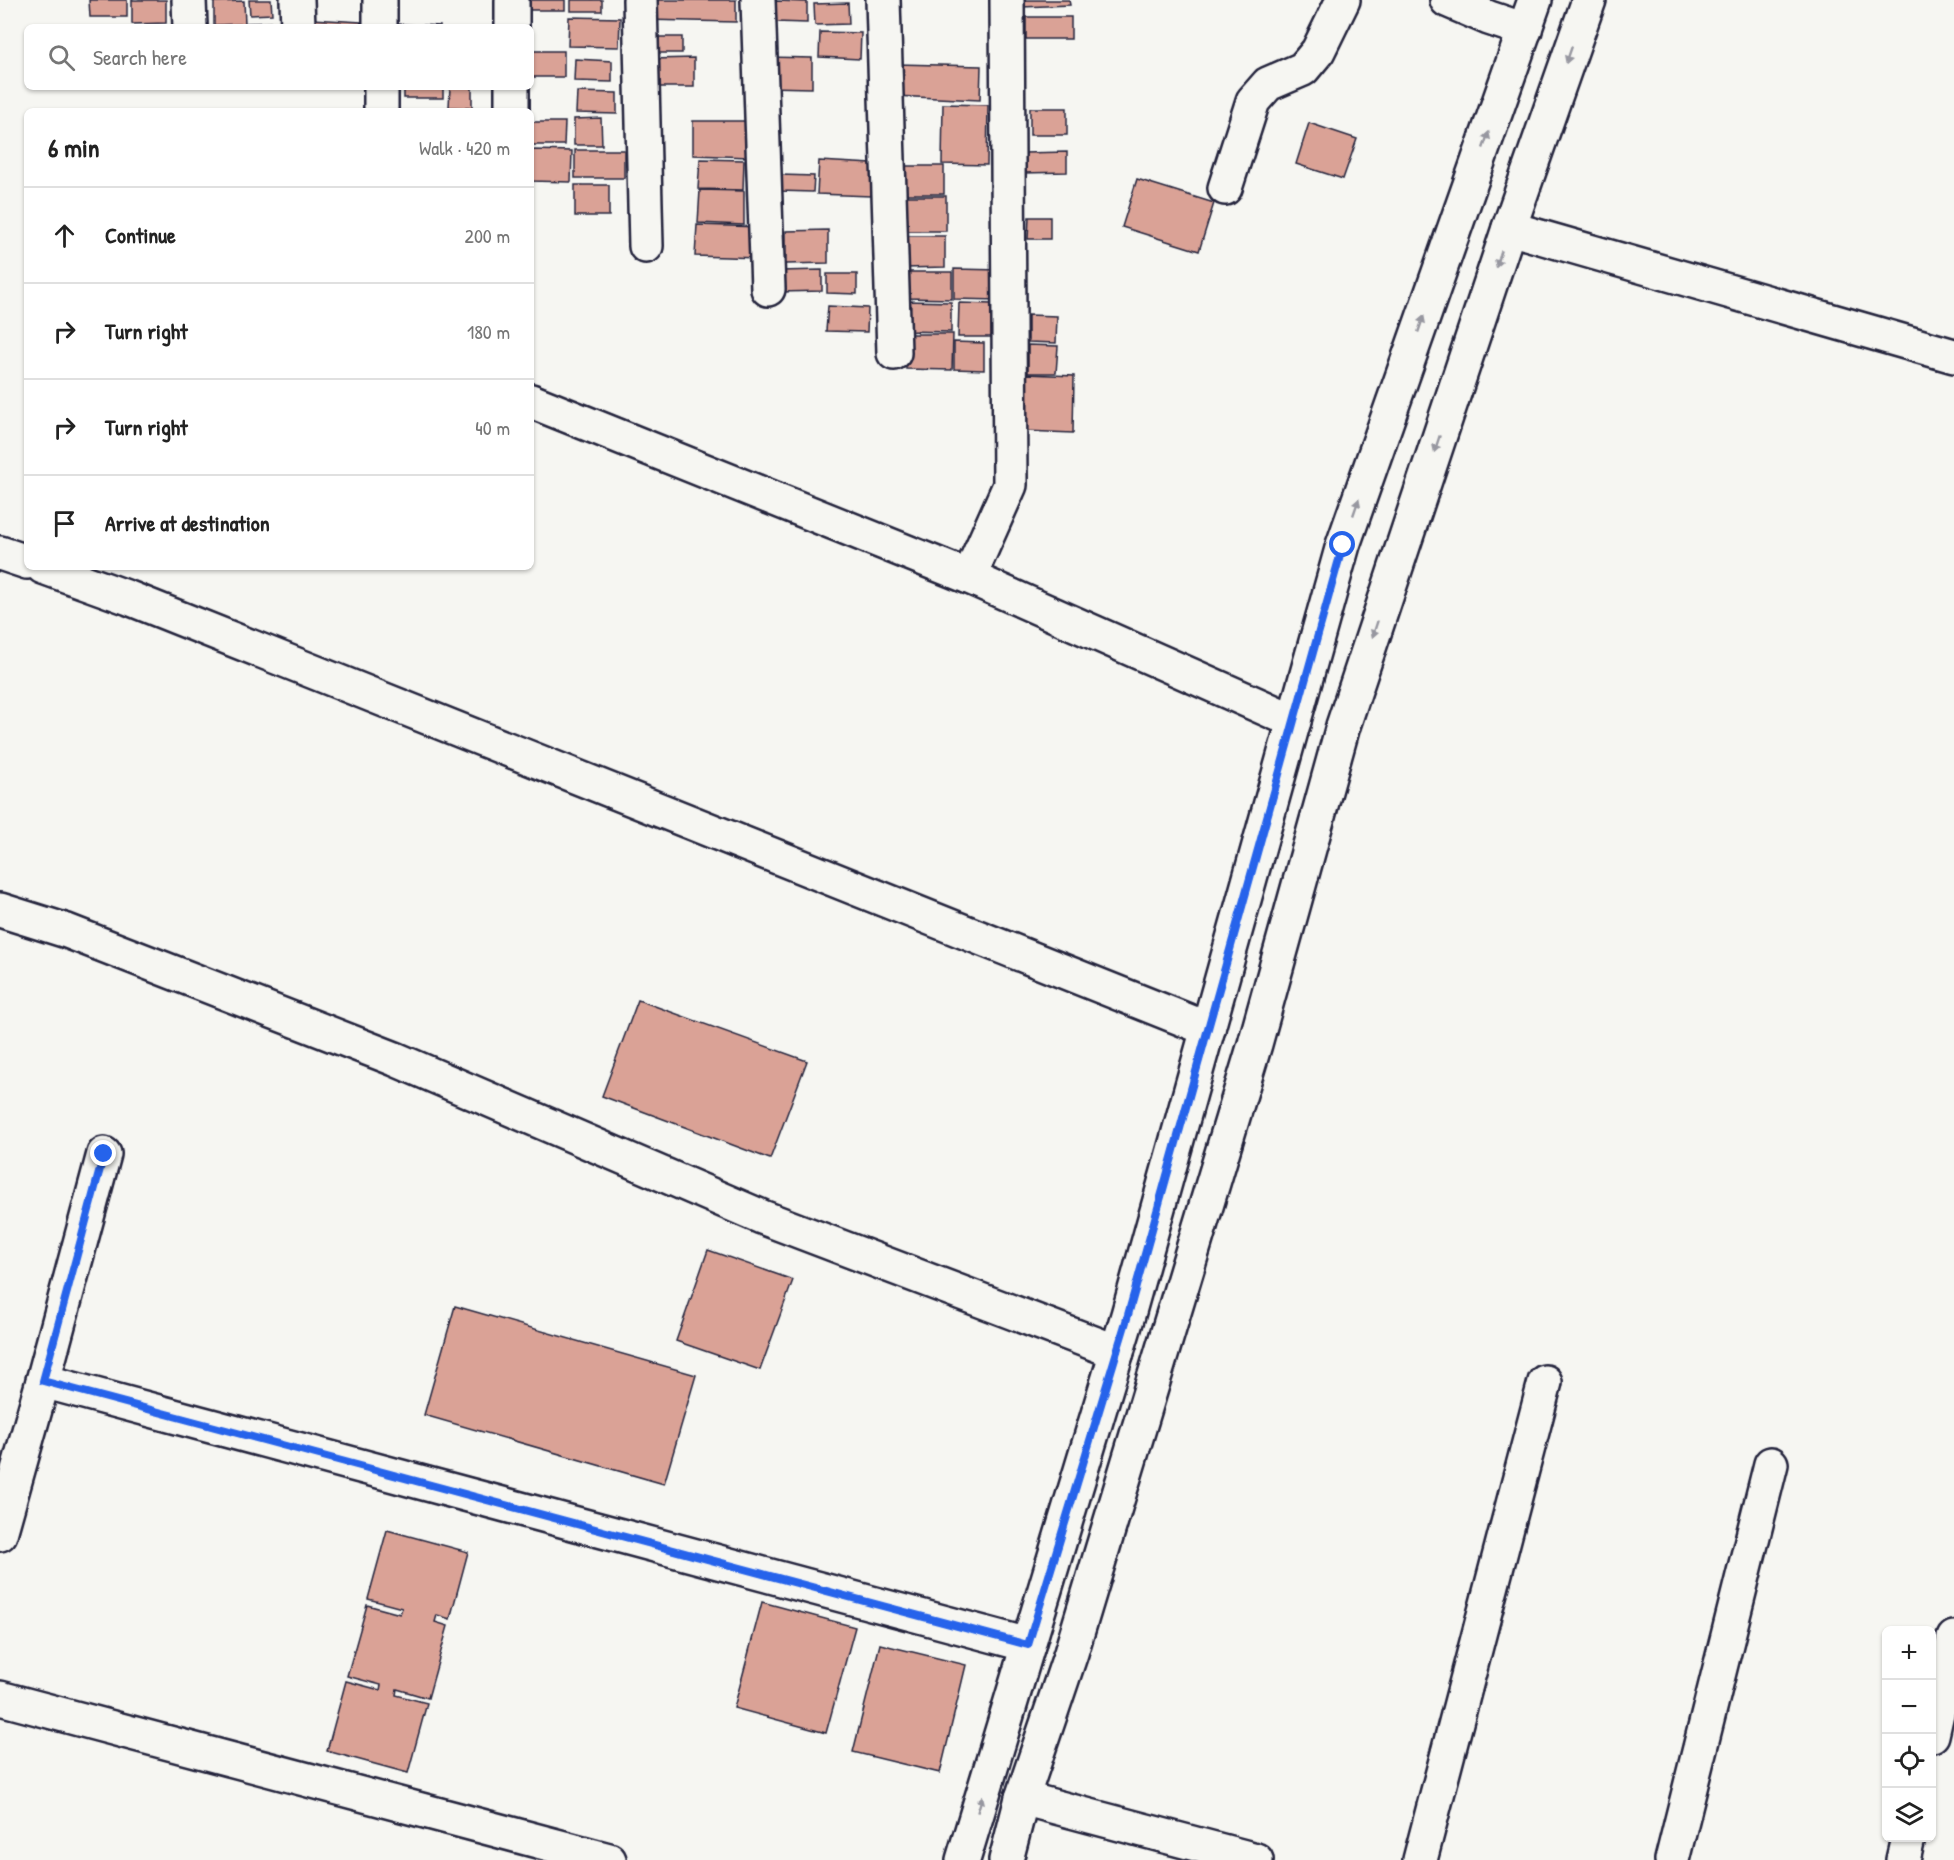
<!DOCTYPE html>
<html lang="en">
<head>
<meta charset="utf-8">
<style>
  :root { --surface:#fff; --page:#f6f6f6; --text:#222; --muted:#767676; --line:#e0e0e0 }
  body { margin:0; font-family:"Patrick Hand",sans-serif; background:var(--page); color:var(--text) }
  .controls { position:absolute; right:18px; bottom:18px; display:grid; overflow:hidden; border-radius:9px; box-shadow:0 2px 4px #0004 }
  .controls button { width:54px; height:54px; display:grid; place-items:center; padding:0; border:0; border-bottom:2px solid var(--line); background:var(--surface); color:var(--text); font:30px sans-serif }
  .stop { position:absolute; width:18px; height:18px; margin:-14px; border:4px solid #2563eb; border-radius:50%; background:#fff }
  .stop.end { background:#2563eb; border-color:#fff; box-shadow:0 2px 6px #0008 }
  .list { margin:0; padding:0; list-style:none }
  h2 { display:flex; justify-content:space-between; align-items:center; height:78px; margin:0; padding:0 24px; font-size:26px }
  h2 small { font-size:20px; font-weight:400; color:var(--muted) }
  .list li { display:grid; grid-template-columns:39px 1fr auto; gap:18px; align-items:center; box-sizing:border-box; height:96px; padding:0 24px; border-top:2px solid var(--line) }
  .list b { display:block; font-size:22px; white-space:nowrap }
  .list em { font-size:20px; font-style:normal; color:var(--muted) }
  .icon { flex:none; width:33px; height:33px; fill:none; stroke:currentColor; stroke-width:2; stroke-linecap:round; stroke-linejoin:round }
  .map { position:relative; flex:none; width:1954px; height:1860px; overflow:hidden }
  .search { position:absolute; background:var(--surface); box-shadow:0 2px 4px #0004; left:24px; top:24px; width:510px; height:66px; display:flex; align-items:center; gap:15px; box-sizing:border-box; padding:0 21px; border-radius:9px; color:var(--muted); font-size:22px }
  .panel { position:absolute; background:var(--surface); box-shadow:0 2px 4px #0004; left:24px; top:108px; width:510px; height:462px; border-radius:9px }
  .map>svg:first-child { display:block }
  .building { fill:#daa296; stroke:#22223b; stroke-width:1.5 }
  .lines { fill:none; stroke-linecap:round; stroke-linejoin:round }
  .minor-casing { stroke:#22223b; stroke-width:38 }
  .tertiary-casing { stroke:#22223b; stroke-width:38 }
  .secondary-casing { stroke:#22223b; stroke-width:38 }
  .minor { stroke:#f6f6f2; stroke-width:33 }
  .tertiary { stroke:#f6f6f2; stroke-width:33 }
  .secondary { stroke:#f6f6f2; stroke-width:33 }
  .oneway { fill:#9797a0 }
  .route { stroke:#2563eb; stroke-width:8 }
</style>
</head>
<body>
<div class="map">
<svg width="1954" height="1860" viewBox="0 0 1954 1860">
  <rect width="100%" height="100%" fill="#f6f6f2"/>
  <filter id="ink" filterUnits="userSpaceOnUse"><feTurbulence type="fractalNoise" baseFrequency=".0167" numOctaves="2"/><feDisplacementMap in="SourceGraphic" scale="12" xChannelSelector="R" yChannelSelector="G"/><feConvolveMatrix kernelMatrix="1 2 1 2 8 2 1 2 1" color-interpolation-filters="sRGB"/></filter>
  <g filter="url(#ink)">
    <g class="building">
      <path d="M89 0H127V17H90Z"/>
      <path d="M132 0H166V23L132 24Z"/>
      <path d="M249 0H271L272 14 250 15Z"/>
      <rect x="527" y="0" width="38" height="10"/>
      <rect x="571" y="0" width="31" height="11"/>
      <path d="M645 0H736V22L645 20Z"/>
      <path d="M1022 0H1069L1070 5 1022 7Z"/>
      <path d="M244 1 245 24 214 25V2Z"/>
      <path d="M776 1 807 2V23L775 22Z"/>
      <path d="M848 3 849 24 815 25 814 4Z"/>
      <path d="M569 17 620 18 619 47 568 46Z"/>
      <rect x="1026" y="17" width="45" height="22"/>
      <path d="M312 19 361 22 360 27H312Z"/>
      <path d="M284 22V27H247V23Z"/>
      <path d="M397 24 440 26V27H397Z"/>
      <path d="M820 32 861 33 860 59 819 57Z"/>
      <rect x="659" y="37" width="23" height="16"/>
      <rect x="531" y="51" width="33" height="26"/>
      <path d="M767 57 812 58V88L767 87Z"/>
      <path d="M694 58V87H652V59Z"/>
      <path d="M575 59 612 61V82L574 81Z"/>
      <path d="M896 64 981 66 980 100 894 96Z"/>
      <rect x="404" y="87" width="39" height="11"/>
      <path d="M450 87H472V108L449 107Z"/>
      <path d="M577 92 617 93V114L576 113Z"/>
      <path d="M943 104 988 105 987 165 942 164Z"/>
      <rect x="1030" y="108" width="37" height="27"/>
      <path d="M601 118 602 145H574V119Z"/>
      <path d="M693 121H750V157L693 155Z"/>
      <path d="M531 122H565L564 145H531Z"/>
      <path d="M1309 123 1357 139 1343 179 1296 164Z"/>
      <path d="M531 150 572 151 571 182 531 181Z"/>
      <rect x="575" y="150" width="49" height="28"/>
      <path d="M1067 152V172L1024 173V153Z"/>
      <path d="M700 159 744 160 743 190 698 189Z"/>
      <path d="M819 161 872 164 871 196 817 194Z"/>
      <rect x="897" y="166" width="47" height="28"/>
      <path d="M780 175 814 176 813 192 779 191Z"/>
      <path d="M1137 179 1214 203 1199 251 1122 227Z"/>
      <rect x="575" y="185" width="34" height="31"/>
      <path d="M700 190 744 191V225L698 223Z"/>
      <rect x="897" y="196" width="49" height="35"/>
      <path d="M1029 217H1050V239H1028Z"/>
      <path d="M697 225 761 227 759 258 695 256Z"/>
      <path d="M828 230V263L786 264V231Z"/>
      <path d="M904 236H945V267L904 268Z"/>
      <path d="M954 269 1001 270 1000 300 954 299Z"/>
      <path d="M822 270V291L780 292V271Z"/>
      <path d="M905 272H952V299L905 298Z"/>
      <path d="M827 274H857V294L827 293Z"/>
      <path d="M905 301 951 302V332L905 331Z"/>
      <path d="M959 303 992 304V337H958Z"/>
      <path d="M828 306 868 308 867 332 826 331Z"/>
      <path d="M1028 315 1057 316 1056 343 1028 342Z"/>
      <path d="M906 334H953L952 370 906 369Z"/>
      <path d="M954 342 984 343V370L954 369Z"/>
      <path d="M1028 345 1058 346 1056 373H1028Z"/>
      <path d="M1027 374 1074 376 1073 433 1025 431Z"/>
      <path d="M638 1000 807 1061 770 1159 602 1096Z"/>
      <path d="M708 1250 793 1280 760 1370 676 1341Z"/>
      <path d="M455 1306 696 1375 664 1484 424 1415Z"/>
      <path d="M387 1530 468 1552 450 1619 437 1615 435 1622 448 1626 428 1698 397 1689 396 1695 427 1703 408 1773 327 1751 346 1681 380 1690 381 1685 347 1676 367 1605 400 1614 402 1608 368 1599Z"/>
      <path d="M762 1602 855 1627 826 1733 734 1708Z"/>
      <path d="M880 1644 966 1665 940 1773 853 1752Z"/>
    </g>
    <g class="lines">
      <defs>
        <g id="minor">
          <path d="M189 0 190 27"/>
          <path d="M297 0 298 27"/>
          <path d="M380 0V27"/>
          <path d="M640 0 646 246"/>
          <path d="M758 0 768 289"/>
          <path d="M883 0 894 353"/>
          <path d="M1447 0 1489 18 1525 30"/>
          <path d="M512 27V0"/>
          <path d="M381 87V111"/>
          <path d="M512 111V87"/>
          <path d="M1225 188 1253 101 1268 84 1303 69 1318 51 1343 0"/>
          <path d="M531 401 969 577 1294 721"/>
          <path d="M0 553 27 562"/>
          <path d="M43 567 129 598 1208 1029"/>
          <path d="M969 577 1010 485 1007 0"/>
          <path d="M0 910 67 931 395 1059 762 1217 1117 1352"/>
          <path d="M43 1381 1028 1645"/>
          <path d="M0 1534 43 1381 104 1154"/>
          <path d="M0 1698 609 1860"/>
          <path d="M1932 1735 1954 1638"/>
          <path d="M1022 1798 1256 1860"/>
          <path d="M1420 1860 1545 1382"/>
          <path d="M1672 1860 1771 1464"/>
          <path d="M1903 1860 1908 1838"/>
        </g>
        <path id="tertiary" d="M1509 228 1954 356"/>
        <g id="secondary">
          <path d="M963 1860 1128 1315 1343 545 1535 0"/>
          <path d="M1006 1860 1022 1798 1071 1653 1255 1044 1343 726 1509 228 1589 0"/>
        </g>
      </defs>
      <use href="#minor" class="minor-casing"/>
      <use href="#tertiary" class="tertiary-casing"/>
      <use href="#secondary" class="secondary-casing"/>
      <use href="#minor" class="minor"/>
      <use href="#tertiary" class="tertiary"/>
      <use href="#secondary" class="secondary"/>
    </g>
    <defs><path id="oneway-solid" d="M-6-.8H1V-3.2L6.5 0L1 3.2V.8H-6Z" transform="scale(1.5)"/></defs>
    <g class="oneway">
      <use href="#oneway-solid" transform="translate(1569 55) rotate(109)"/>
      <use href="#oneway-solid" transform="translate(1486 140) rotate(-71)"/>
      <use href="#oneway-solid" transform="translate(1499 259) rotate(108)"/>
      <use href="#oneway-solid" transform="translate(1421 324) rotate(-71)"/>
      <use href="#oneway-solid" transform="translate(1437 444) rotate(108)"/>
      <use href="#oneway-solid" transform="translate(1356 507) rotate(-71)"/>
      <use href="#oneway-solid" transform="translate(1375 629) rotate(108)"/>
      <use href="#oneway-solid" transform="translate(980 1804) rotate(-73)"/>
    </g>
  </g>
  <g class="lines" filter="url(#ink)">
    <path class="route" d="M104 1154 43 1381 1028 1645 1128 1315 1343 545"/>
  </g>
</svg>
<div class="controls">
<button>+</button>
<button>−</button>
<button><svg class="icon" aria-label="locate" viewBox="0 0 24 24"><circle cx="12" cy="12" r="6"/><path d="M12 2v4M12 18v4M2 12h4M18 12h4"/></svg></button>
<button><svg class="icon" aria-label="layers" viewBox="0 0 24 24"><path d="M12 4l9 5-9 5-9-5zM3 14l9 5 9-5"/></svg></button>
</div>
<div class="stop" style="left:1343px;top:545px"></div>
<div class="stop end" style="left:104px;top:1154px"></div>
<div class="search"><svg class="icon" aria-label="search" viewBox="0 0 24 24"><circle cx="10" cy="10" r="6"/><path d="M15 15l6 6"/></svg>Search here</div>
<section class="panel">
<h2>6 min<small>Walk · 420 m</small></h2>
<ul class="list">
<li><svg class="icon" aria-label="ahead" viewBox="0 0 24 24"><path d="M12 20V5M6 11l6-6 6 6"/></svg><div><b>Continue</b></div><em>200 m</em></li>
<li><svg class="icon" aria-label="right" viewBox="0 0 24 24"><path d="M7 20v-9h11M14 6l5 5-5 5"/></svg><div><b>Turn right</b></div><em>180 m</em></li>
<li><svg class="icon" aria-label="right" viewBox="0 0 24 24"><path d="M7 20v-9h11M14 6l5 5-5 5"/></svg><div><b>Turn right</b></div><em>40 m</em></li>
<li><svg class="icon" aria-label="arrive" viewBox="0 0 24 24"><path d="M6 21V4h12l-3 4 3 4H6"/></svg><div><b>Arrive at destination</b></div></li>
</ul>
</section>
</div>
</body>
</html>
